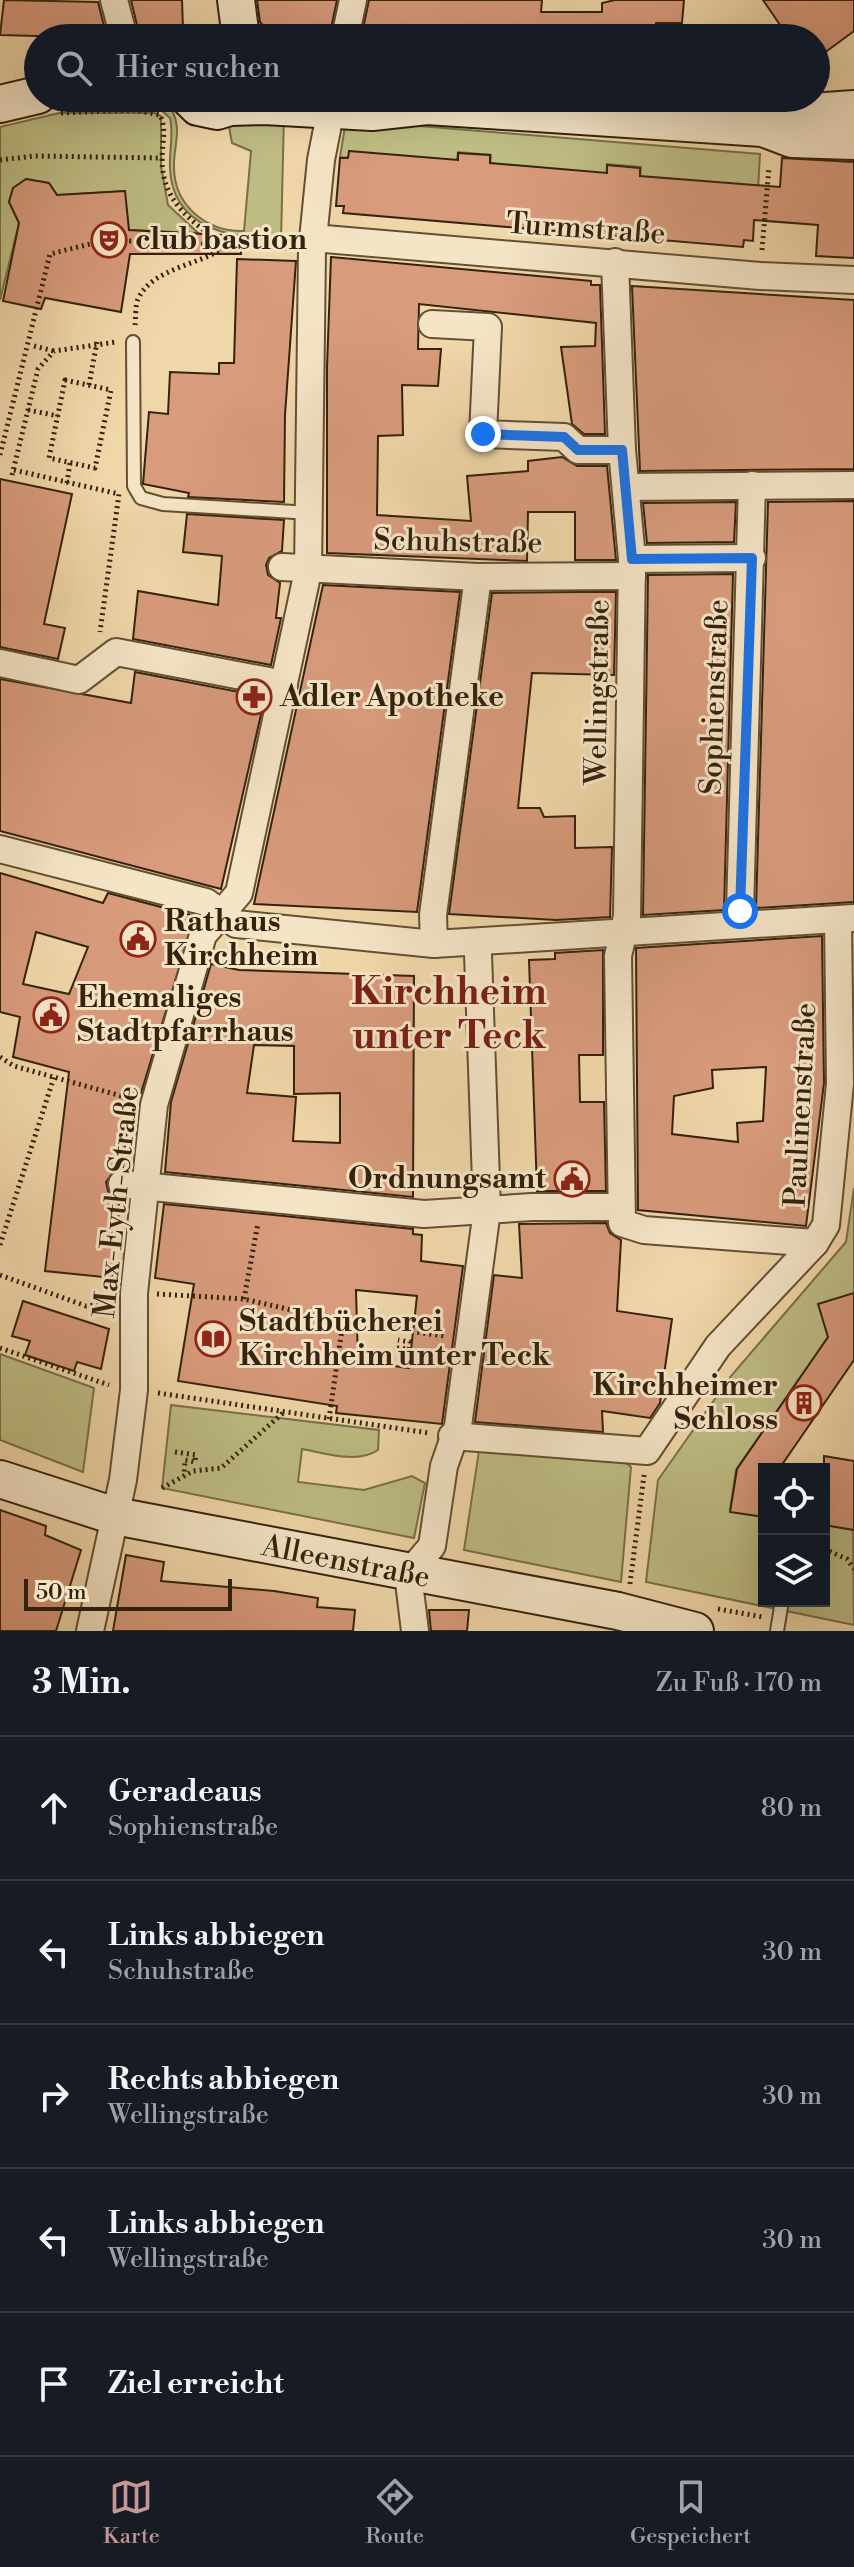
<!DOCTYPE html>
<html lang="de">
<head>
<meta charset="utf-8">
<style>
  :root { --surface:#171b24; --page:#20242c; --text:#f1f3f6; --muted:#9ea1a6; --line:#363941; --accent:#c59692 }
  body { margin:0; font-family:"Libre Bodoni",serif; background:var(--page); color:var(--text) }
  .controls { position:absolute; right:24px; bottom:24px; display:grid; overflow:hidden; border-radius:0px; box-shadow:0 8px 32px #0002 }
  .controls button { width:72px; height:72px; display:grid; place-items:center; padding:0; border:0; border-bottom:2px solid var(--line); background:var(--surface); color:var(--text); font:40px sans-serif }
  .scale { position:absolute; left:24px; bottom:20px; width:208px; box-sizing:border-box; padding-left:8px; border:4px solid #34220d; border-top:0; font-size:22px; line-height:28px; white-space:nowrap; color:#34220d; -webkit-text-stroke:6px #f5e5c7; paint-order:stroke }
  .stop { position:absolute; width:24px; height:24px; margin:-18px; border:6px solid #1a73e8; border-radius:50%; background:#fff }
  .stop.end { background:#1a73e8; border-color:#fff; box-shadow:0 2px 8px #0008 }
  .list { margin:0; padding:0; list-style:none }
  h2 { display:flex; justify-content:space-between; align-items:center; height:104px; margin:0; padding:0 32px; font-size:34px }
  h2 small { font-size:26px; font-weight:400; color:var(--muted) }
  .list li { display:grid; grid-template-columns:52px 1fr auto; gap:24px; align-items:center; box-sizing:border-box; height:144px; padding:0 32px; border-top:2px solid var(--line) }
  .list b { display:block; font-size:30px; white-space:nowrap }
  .list p { margin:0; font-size:26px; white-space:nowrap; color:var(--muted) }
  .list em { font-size:26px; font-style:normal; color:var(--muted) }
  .icon { flex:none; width:44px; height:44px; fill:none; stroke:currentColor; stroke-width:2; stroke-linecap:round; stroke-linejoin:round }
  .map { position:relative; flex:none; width:854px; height:1631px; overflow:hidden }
  .search { position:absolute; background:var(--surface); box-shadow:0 8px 32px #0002; left:24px; right:24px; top:24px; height:88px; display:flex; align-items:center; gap:20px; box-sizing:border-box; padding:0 28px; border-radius:44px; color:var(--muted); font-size:30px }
  .sheet { height:824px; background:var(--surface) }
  nav { display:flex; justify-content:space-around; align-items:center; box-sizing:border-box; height:112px; border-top:2px solid var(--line); background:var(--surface); font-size:22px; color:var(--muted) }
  nav a { display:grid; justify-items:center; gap:4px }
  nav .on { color:var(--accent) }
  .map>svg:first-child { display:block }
  .green { fill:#bebd84; stroke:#797048; stroke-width:2 }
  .building { fill:#d89b7c; stroke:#34220d; stroke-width:2; fill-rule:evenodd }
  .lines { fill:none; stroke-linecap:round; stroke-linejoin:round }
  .lane-casing { stroke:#634f34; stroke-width:16 }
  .street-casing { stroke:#634f34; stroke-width:30 }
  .secondary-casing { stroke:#34220d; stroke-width:40 }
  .path { stroke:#34220d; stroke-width:5; stroke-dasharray:2 4; stroke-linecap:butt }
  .lane { stroke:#f5e5c7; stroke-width:12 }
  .street { stroke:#f5e5c7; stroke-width:26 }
  .secondary { stroke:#f5e5c7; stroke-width:36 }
  .route { stroke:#1a73e8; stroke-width:10 }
  .labels { text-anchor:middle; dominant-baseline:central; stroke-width:6; stroke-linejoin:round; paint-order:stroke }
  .street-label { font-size:30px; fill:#34220d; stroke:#f5e5c7 }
  .poi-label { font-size:30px; font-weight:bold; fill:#34220d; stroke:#f5e5c7; text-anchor:start }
  .district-label { font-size:38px; font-weight:bold; fill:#7a1f14; stroke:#f5e5c7 }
</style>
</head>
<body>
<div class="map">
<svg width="854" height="1631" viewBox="0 0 854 1631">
  <rect width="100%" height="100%" fill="#f0d7a9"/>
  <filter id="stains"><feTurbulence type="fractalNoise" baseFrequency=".0025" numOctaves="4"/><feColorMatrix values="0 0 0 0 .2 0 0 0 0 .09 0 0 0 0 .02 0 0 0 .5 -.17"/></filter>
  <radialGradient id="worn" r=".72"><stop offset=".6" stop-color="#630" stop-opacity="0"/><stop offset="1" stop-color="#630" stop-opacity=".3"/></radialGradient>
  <g class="green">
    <path d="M150 100 167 103C185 125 173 146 174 167 174 206 207 232 244 231L251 151 232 143 229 127 233 121 284 115 281 241C232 238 172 229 170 168 169 151 174 134 170 118Z"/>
    <path d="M59 113H155L161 116V166L168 205 198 233 129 230 124 191 57 195 48 183 26 179 13 188 9 202 19 223 0 300V127Z"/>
    <path d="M346 120 760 154 758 190 640 181 641 167 607 164 606 179 490 169 491 155 458 152 456 167 340 157Z"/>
    <path d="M854 1188V1293L828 1337 736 1470 730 1511 764 1517V1601H824V1525L853 1530 854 1625 646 1582 658 1480 731 1376 846 1242Z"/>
    <path d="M0 1354 94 1388 83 1472 0 1440Z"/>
    <path d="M171 1405 379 1430 378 1450C358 1464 325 1453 302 1449L298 1482 364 1490 412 1476 425 1483 414 1538 162 1488Z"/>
    <path d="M480 1444 621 1459 631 1467 621 1582 464 1550Z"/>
  </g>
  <g class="building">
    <path d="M4 0 98 2 107 38 0 35Z"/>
    <path d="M131 0H182L183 29H176L170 38H140Z"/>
    <path d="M257 0H337L329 38H274L260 22Z"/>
    <path d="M369 0H542L541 12H602V3L615 0H684L682 23H656V38H361Z"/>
    <path d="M763 0H854V31L816 59V38H789Z"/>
    <path d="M349 151 458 160V153L490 155V163L607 173V165L640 168V176L780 187 782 158 854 162V258L816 256 818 225 754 220 753 241 744 240 743 247 343 213 344 206H336L340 158H348Z"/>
    <path d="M26 179 49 183 57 195 125 191 129 230 242 236 241 254H130L121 312 45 298 41 309 3 301 19 223 9 202 13 188Z"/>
    <path d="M331 257 591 281V285H600L605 434H584L572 424 561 347 595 346 596 323 419 304 418 349H441L438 386 402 385 403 435 378 436 377 515 471 521 467 476 528 471V461L562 457 577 466H607L616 560H575V512H528L527 561 327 553V367Z"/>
    <path d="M237 259 296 261 285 415 284 502 188 497 189 493 143 484 149 412 168 414 170 372 219 374V363H234Z"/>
    <path d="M632 286 854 300V469L640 471Z"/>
    <path d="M0 479 72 494 44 624 65 628 58 659 0 647Z"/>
    <path d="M854 501V902L756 908 768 502Z"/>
    <path d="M736 502 734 542 647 543 643 503Z"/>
    <path d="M187 514 284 520 282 551 269 558 266 565 268 575 280 583 276 618H281L271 665 133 639 138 591 218 605 222 556 183 552Z"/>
    <path d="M733 574 724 910 643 915 648 575Z"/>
    <path d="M323 585 460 592 417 912 254 904Z"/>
    <path d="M576 592H616L614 675 532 673 518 808H540L544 817 575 816V848L612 847 610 917 556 920 449 914 492 593Z"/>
    <path d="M135 672 265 697 221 889 0 831V679L131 703Z"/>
    <path d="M0 873 103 903 108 893 195 916 141 1093 131 1091 123 1168 115 1170 106 1182 108 1191 120 1200 113 1278 45 1271 69 1072 13 1057 20 1017 0 1012ZM36 932 88 947 69 994 23 984Z"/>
    <path d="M822 936 824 1083 806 1226 638 1210 636 948ZM766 1067 763 1121 737 1123 738 1142 672 1134 674 1096 713 1088 712 1070Z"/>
    <path d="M603 950V1055H579L580 1102H604L606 1191H537L529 960 555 959V953Z"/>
    <path d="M211 964 239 970 414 976 413 1197 165 1172 171 1102ZM254 1045 294 1046V1094L340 1093V1143L293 1141 296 1097 247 1093Z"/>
    <path d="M164 1204 413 1229V1234L422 1235 421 1261 463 1266 442 1424 336 1413 337 1406 178 1381 194 1284 155 1278ZM356 1290 417 1296 409 1368 358 1361Z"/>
    <path d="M606 1223 610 1233 621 1240 617 1311 672 1319 660 1403 650 1418 602 1411 603 1432 475 1422 494 1275 522 1278 519 1224Z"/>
    <path d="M854 1293V1360L779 1469H764V1517L730 1512 737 1469 828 1337 818 1304Z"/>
    <path d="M23 1301 109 1329 101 1369 77 1362 74 1371 25 1355 30 1341 12 1336Z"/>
    <path d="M824 1456 854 1461V1530L824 1525Z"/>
    <path d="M0 1510 46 1526 45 1535 81 1550 56 1631H0Z"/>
    <path d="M126 1555 164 1562 161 1581 274 1591 318 1598 317 1607 355 1610 353 1631H113Z"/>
    <path d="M429 1610H469L467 1631H431Z"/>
  </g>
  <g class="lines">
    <defs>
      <g id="lane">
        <path d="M133 342 134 486 141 498 163 504 310 513"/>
        <path d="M777 1631 782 1601"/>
      </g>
      <g id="street">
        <path d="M114 0 124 38"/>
        <path d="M345 38 353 0"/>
        <path d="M313 238 760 276 854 280"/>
        <path d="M615 262 622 450 632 559 627 916 618 956 622 1223 644 1230 815 1243"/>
        <path d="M432 324 488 327 483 434 564 437 578 450H622"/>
        <path d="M627 487 854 485"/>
        <path d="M632 559 752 558"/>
        <path d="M282 567 478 577 632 576"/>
        <path d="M0 663 79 680 116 652 284 684"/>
        <path d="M0 849 206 902 236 924 434 944 854 918"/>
        <path d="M740 911 752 485"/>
        <path d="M434 944 433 915 478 577"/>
        <path d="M122 1184 424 1214 532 1207H620"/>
        <path d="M452 1436 647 1451 718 1346 815 1243 826 1225 840 1084 838 919"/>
        <path d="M90 1631 123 1480 134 1390V1293L154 1105 203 935 239 893 308 571 312 249 321 160 331 109"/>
        <path d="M415 1631 408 1574 432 1546 444 1466 458 1426 487 1210 478 954 475 943"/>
      </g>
      <g id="secondary">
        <path d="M236 0 241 38"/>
        <path d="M189 98 198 107 217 111 230 107 264 106 372 112 427 106 763 128 792 139 854 141"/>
        <path d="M0 104 38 95"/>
        <path d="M763 128 798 113 854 109"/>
        <path d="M0 1479 115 1516 618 1611 695 1631"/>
      </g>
    </defs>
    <use href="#lane" class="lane-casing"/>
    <use href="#street" class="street-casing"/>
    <use href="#secondary" class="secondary-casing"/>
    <g class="path">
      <path d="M90 110 111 98"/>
      <path d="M61 113 135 110 160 115C167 129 162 143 162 159 162 203 193 222 225 246"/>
      <path d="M0 160 34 156 162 158"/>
      <path d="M762 250 769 167"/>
      <path d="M135 325C136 318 135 306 138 299 152 268 200 265 225 247"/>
      <path d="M34 346 54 351"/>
      <path d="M65 380 111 390 95 468 49 458Z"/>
      <path d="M89 385 97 342"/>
      <path d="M28 410 58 416"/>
      <path d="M0 455 50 254 106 240 287 248"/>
      <path d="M14 470 119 494 100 632"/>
      <path d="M12 475 38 369 54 351 116 342"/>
      <path d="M67 483 70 463"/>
      <path d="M0 1057 14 1066 132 1099"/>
      <path d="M0 1245 54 1077"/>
      <path d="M0 1275 86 1306 110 1303"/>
      <path d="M157 1294 244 1299 343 1322 444 1336"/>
      <path d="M244 1299 258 1223"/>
      <path d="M0 1348 109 1385"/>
      <path d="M397 1348 409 1349 410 1342 398 1340"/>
      <path d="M158 1393 429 1433"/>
      <path d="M329 1419 343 1322"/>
      <path d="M175 1452 196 1455 195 1462 185 1460 184 1476"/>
      <path d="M162 1488 193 1471 221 1468 284 1412"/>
      <path d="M824 1549 847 1559 854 1569"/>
      <path d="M630 1584 644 1475"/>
      <path d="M718 1609 763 1617"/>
    </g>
    <use href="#lane" class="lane"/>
    <use href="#street" class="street"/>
    <use href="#secondary" class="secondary"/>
  </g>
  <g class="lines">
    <path class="route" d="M483 434 564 437 578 450H622L632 559 752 558 740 911"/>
  </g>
  <defs>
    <symbol id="theatre-ring" viewBox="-11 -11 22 22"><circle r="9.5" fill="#f5e5c7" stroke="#8f2418" stroke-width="1.5"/><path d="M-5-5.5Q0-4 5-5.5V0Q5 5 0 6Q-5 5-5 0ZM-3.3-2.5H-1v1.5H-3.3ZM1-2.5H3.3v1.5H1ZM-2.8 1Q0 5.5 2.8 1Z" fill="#8f2418"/></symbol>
    <symbol id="pharmacy-ring" viewBox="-11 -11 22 22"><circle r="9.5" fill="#f5e5c7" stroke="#8f2418" stroke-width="1.5"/><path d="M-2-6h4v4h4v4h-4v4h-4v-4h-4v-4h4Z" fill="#8f2418"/></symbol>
    <symbol id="civic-ring" viewBox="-11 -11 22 22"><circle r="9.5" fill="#f5e5c7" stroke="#8f2418" stroke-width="1.5"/><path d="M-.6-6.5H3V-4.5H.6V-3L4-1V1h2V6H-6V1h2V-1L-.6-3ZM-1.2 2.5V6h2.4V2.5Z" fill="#8f2418"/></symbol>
    <symbol id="library-ring" viewBox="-11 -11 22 22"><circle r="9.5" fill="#f5e5c7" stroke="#8f2418" stroke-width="1.5"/><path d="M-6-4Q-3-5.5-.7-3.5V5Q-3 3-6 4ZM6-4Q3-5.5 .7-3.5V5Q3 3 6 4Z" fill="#8f2418"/></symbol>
    <symbol id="building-ring" viewBox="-11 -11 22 22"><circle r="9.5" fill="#f5e5c7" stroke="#8f2418" stroke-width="1.5"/><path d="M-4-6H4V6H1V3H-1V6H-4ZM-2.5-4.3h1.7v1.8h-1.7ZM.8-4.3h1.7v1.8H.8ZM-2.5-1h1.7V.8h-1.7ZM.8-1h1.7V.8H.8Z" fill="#8f2418"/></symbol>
  </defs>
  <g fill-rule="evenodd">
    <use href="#theatre-ring" x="89" y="220" width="40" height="40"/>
    <use href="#pharmacy-ring" x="234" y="677" width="40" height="40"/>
    <use href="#civic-ring" x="118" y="919" width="40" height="40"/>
    <use href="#civic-ring" x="31" y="995" width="40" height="40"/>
    <use href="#civic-ring" x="552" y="1159" width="40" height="40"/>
    <use href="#library-ring" x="193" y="1319" width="40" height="40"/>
    <use href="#building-ring" x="784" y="1383" width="40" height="40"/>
  </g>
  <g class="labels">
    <g class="street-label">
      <text transform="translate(586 229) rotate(4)">Turmstraße</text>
      <text transform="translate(458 542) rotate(1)">Schuhstraße</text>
      <text transform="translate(598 692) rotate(-89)">Wellingstraße</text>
      <text transform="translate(715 697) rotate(-88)">Sophienstraße</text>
      <text transform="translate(801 1105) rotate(-87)">Paulinenstraße</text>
      <text transform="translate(117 1202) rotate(-84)">Max-Eyth-Straße</text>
      <text transform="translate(346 1562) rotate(11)">Alleenstraße</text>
    </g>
    <g class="poi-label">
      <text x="135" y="240">club bastion</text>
      <text x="280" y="697">Adler Apotheke</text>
      <text x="164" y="922">Rathaus<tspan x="164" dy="34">Kirchheim</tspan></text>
      <text x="77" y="998">Ehemaliges<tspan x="77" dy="34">Stadtpfarrhaus</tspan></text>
      <text x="546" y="1179" text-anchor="end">Ordnungsamt</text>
      <text x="239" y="1322">Stadtbücherei<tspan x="239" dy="34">Kirchheim unter Teck</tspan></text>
      <text x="778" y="1386" text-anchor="end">Kirchheimer<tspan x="778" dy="34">Schloss</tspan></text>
    </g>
    <g class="district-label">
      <text x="449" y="992">Kirchheim<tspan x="449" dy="44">unter Teck</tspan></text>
    </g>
  </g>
  <rect width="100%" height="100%" filter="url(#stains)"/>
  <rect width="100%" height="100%" fill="url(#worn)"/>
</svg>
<div class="controls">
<button><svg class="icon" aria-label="locate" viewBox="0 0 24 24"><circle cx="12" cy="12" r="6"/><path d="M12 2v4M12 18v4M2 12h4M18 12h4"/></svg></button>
<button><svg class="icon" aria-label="layers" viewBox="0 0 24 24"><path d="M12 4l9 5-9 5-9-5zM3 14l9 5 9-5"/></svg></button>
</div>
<div class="scale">50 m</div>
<div class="stop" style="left:740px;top:911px"></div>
<div class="stop end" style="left:483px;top:434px"></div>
<div class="search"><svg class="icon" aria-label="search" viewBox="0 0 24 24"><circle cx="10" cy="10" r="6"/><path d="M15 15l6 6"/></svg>Hier suchen</div>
</div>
<section class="sheet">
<h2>3 Min.<small>Zu Fuß · 170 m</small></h2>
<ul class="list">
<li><svg class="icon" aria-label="ahead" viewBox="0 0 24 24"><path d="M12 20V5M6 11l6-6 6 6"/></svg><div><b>Geradeaus</b><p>Sophienstraße</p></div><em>80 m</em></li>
<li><svg class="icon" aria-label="left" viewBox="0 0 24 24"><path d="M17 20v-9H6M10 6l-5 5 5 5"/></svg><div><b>Links abbiegen</b><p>Schuhstraße</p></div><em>30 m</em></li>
<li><svg class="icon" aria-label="right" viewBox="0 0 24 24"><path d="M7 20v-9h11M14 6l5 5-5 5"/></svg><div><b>Rechts abbiegen</b><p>Wellingstraße</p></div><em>30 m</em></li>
<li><svg class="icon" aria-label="left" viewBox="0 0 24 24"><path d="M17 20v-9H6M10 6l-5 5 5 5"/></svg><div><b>Links abbiegen</b><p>Wellingstraße</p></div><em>30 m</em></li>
<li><svg class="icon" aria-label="arrive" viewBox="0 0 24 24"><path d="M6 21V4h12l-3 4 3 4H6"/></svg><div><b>Ziel erreicht</b></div></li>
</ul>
</section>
<nav>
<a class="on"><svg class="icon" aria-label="map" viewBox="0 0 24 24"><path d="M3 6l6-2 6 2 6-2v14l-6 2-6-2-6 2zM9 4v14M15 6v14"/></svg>Karte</a>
<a><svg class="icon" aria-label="directions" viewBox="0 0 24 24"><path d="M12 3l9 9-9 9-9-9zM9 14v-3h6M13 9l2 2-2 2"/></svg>Route</a>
<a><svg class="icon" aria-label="saved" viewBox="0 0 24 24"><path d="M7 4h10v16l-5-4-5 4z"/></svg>Gespeichert</a>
</nav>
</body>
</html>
